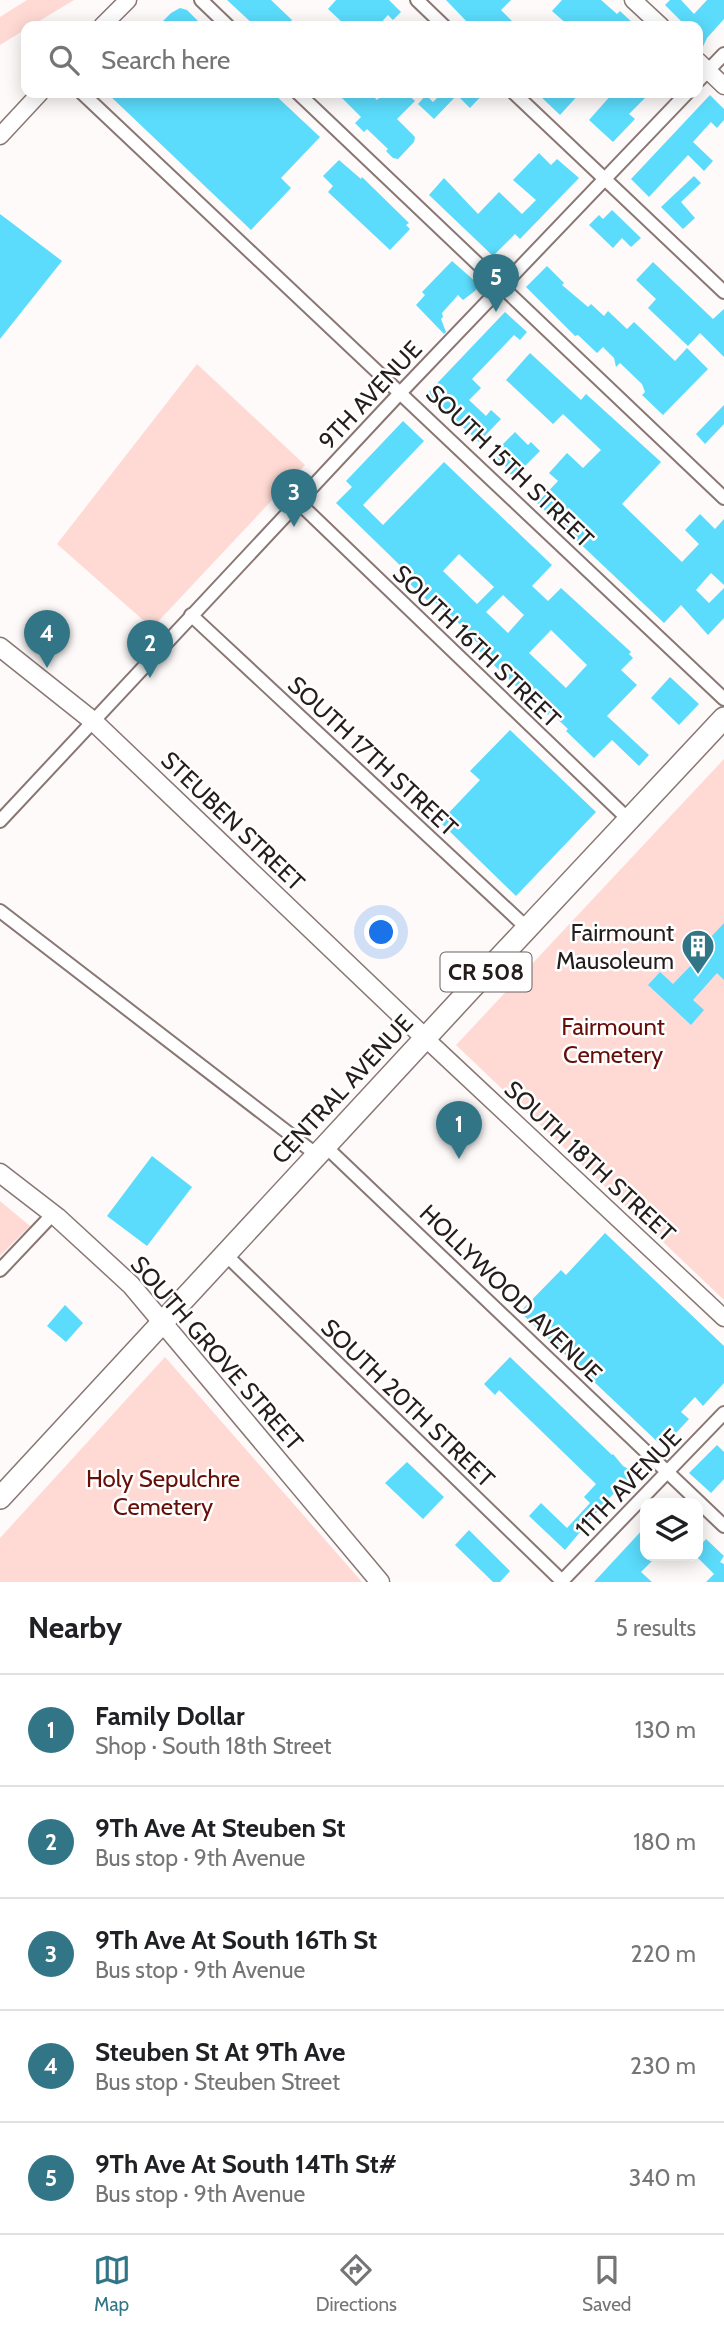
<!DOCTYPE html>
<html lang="en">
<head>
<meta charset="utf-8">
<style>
  :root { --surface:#fff; --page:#f2f2f2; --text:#202124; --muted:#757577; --line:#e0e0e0; --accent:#327586 }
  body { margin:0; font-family:Cabin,sans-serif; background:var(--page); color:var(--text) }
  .controls { position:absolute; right:21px; bottom:21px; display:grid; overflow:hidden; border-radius:14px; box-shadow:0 4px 18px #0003 }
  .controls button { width:63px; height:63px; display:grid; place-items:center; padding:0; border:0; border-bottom:2px solid var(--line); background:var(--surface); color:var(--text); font:35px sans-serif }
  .you { position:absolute; left:382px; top:933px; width:24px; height:24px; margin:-18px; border:5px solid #fff; border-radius:50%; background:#1a73e8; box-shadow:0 0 0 10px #1a73e833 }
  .badge { display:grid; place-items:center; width:46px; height:46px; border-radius:50%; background:var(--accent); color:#fff; font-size:23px; font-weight:700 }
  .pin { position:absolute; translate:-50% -58px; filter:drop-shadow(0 2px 4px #0008) }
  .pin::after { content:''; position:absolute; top:37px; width:24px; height:21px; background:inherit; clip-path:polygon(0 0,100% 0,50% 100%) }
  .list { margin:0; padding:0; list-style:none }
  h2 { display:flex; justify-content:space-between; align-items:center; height:91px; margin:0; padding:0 28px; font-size:30px }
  h2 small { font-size:23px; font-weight:400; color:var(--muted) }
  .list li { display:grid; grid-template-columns:46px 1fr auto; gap:21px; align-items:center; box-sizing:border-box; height:112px; padding:0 28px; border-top:2px solid var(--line) }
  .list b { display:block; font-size:26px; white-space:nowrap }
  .list p { margin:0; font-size:23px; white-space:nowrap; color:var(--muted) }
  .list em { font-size:23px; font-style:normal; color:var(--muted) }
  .icon { flex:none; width:38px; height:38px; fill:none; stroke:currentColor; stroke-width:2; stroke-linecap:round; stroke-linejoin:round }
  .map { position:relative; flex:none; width:724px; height:1582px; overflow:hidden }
  .search { position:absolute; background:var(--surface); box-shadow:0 4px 18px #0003; left:21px; right:21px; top:21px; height:77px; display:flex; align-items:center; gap:18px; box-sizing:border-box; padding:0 24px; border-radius:14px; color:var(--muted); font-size:26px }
  .sheet { height:651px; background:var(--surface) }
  nav { display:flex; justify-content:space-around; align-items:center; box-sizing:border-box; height:98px; border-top:2px solid var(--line); background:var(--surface); font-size:19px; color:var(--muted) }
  nav a { display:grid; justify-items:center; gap:4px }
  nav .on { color:var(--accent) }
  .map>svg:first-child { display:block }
  .green { fill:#ffdad4 }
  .building { fill:#5bdcfc; fill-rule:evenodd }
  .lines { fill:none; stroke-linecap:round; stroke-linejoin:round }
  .minor-casing { stroke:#897774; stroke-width:16 }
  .tertiary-casing { stroke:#897774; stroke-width:19 }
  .secondary-casing { stroke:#897774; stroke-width:21 }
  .primary-casing { stroke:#897774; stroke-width:24 }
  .minor { stroke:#fff; stroke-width:12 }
  .tertiary { stroke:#fff; stroke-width:16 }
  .secondary { stroke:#fff; stroke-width:18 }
  .primary { stroke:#fff; stroke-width:21 }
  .labels { text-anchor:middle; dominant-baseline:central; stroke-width:5; stroke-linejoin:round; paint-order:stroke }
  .shield { fill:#fff; stroke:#666160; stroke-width:2 }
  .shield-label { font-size:23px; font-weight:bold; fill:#241d1c }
  .street-label { font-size:24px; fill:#241d1c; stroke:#fff }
  .poi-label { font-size:24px; fill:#241d1c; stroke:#fff; text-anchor:end }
  .park-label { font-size:24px; fill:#650f08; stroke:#fff }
</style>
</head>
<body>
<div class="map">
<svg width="724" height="1582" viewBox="0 0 724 1582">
  <rect width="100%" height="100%" fill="#fefaf9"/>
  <g class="green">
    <path d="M27 0H74L31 26H26V29L0 45V17Z"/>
    <path d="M197 364 305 465 152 628 57 544Z"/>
    <path d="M724 759V1300L456 1045Z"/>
    <path d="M0 1201 30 1226 0 1256Z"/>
    <path d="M165 1357 362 1582H0V1538Z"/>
  </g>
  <g class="building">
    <path d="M227 0H271L292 20 286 26H255Z"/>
    <path d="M336 0H389L401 12 393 20 388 15 378 26H352L346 22 344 24 328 9Z"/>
    <path d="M446 0H511L501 10 517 26H484L482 24 479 26H471Z"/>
    <path d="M562 0H601L617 14 620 11 636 26H569L552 11Z"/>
    <path d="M670 0H681L694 14 707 0H724V19L707 38 701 51H698V26H686L665 5Z"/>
    <path d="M180 8 187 10 203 26H158L171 13Z"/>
    <path d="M107 93H273L320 137 281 178 291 188 251 230Z"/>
    <path d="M347 93H370L377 100 384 93H406L415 101 397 119 415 137 414 142 398 159 393 158 386 151 388 149 367 129 364 132 355 123 361 117 342 98Z"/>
    <path d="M442 93H484L470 108 457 95 434 119 418 104 426 95 433 102Z"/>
    <path d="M537 93H580L560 115Z"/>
    <path d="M613 93H650L629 114 635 119 613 142 589 120Z"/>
    <path d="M710 95 724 109V120L717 128 711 122 693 142 713 161 704 171 688 155 649 197 631 179Z"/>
    <path d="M539 153 551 165 557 159 579 178 520 239 515 234 493 256 429 195 444 178 478 214 499 192 522 214 536 200 513 180Z"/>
    <path d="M339 160 361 179 362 177 409 223 406 225 410 229 390 250 328 192 333 186 323 176Z"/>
    <path d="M694 176 701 183 681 202 695 218 683 229 661 207Z"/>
    <path d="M612 210 641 238 631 247 622 238 613 248 589 225 599 215 603 219Z"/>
    <path d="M0 214 62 261 0 339Z"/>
    <path d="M452 261 477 283 476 290 471 294 463 300 458 295 442 313 443 317 441 319 446 332 444 334 416 305 425 295 422 292Z"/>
    <path d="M653 262 713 319 724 309V357L700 333 688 346 648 308 656 299 636 280Z"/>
    <path d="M547 266 564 283 562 285 588 307 591 304 604 316 608 311 627 329 634 322 675 361 687 348 708 369 663 415 642 395 645 392 642 384 620 363 616 367 614 358 603 347 597 353 578 335 575 336 526 287Z"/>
    <path d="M505 312 527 332 520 340 514 335 472 379 481 388 469 400 486 416 491 410 501 419 479 442 443 409 441 411 425 396Z"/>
    <path d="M530 353 581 400 586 394 661 462 622 504 682 562 699 544 685 530 700 514 715 529 724 519V585L711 573 696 590 709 603 724 588V618L708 635 681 605 664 623 537 503 558 481 549 473 567 453 583 468 601 450 563 414 553 424 506 380Z"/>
    <path d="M724 405V424L705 444 696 434Z"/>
    <path d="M403 421 424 441 363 505 383 525 444 462 552 565 532 586 548 601 561 588 631 652 629 654 633 658 621 670 637 685 607 716 649 755 639 766 612 740 594 758 566 731 568 729 550 712 548 715 519 686 518 688 479 651 482 648 451 615 450 616 435 602 432 605 408 582 412 577 336 503 352 487 346 481ZM459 554 494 587 477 604 443 571ZM503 595 524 615 508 633 486 612ZM551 630 587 665 566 688 529 653Z"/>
    <path d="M515 432 528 445 531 442 540 451 516 475 509 474 504 469 506 467 493 454Z"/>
    <path d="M670 677 699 704 679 725 651 698Z"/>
    <path d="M510 730 596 812 516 896 440 822 480 780 470 771Z"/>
    <path d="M724 923V980L717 973 693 1000 704 1010 691 1025 648 985 660 972 673 984 700 956 696 953Z"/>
    <path d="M152 1156 192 1187 147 1246 107 1216Z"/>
    <path d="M605 1233 724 1346V1383L703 1406 695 1397 681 1412 689 1419 663 1447 520 1312 561 1270 566 1275Z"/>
    <path d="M65 1305 83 1323 66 1342 47 1326Z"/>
    <path d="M510 1357 612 1455 613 1454 623 1466 636 1473 607 1500 565 1550 529 1516 541 1503 567 1528 590 1503 584 1497 596 1484 499 1390 495 1395 484 1384Z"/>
    <path d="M717 1445 724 1452V1479L711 1493 689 1473Z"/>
    <path d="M407 1462 444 1497 423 1519 385 1483Z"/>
    <path d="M645 1527V1556H657L641 1572 652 1582H594Z"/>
    <path d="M469 1530 510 1571 500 1582H493L455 1545Z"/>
    <path d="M706 1539 724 1556 720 1562 724 1564V1582H706L714 1574 698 1558V1548Z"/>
  </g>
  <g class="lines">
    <defs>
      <g id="minor">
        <path d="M201 0 228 26"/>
        <path d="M417 0 444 26"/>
        <path d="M698 81 724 54"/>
        <path d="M82 93 724 699"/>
        <path d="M298 93 724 498"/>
        <path d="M514 93 724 292"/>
        <path d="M298 502 628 819"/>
        <path d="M191 615 527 928"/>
        <path d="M0 821 401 392 687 93"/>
        <path d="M0 911 317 1155"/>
        <path d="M325 1146 724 1526"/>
        <path d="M225 1254 563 1582"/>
        <path d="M0 1270 53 1214"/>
        <path d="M562 1581 724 1413"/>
      </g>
      <g id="tertiary">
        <path d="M633 0 661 26"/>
        <path d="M102 26 128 0"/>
        <path d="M698 61 724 86"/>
        <path d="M0 136 40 93"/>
        <path d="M425 1038 724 1318"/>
      </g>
      <g id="secondary">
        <path d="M0 647 93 721 425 1038"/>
        <path d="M0 1173 57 1217 131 1285 380 1582"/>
      </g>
      <path id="primary" d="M0 1498 504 953 724 718"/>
    </defs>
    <use href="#minor" class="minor-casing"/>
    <use href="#tertiary" class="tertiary-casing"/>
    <use href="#secondary" class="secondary-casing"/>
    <use href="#primary" class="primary-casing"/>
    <use href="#minor" class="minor"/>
    <use href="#tertiary" class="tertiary"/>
    <use href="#secondary" class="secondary"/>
    <use href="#primary" class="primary"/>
  </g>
  <defs>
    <symbol id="building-pin" viewBox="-11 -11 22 30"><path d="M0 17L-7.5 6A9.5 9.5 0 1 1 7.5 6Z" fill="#327586" stroke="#fff"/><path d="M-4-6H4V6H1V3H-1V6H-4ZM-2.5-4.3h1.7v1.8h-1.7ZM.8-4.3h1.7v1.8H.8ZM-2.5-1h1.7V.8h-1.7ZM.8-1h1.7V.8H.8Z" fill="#fff"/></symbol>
  </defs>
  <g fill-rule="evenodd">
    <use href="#building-pin" x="679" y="927" width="38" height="52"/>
  </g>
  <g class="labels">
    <rect class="shield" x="440.5" y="952.5" width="91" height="39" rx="5"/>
    <g class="shield-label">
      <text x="486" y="972">CR 508</text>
    </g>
    <g class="street-label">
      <text transform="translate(370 395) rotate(-47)">9TH AVENUE</text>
      <text transform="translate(510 466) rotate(44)">SOUTH 15TH STREET</text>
      <text transform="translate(477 646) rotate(44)">SOUTH 16TH STREET</text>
      <text transform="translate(373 756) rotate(43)">SOUTH 17TH STREET</text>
      <text transform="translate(233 821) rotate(44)">STEUBEN STREET</text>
      <text transform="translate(342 1089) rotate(-47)">CENTRAL AVENUE</text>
      <text transform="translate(590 1161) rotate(43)">SOUTH 18TH STREET</text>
      <text transform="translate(511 1293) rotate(44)">HOLLYWOOD AVENUE</text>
      <text transform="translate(217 1353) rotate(49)">SOUTH GROVE STREET</text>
      <text transform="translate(408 1403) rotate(44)">SOUTH 20TH STREET</text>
      <text transform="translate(628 1483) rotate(-46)">11TH AVENUE</text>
    </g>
    <g class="poi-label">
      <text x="674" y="932">Fairmount<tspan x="674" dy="28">Mausoleum</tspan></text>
    </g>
    <g class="park-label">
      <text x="613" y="1026">Fairmount<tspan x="613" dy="28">Cemetery</tspan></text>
      <text x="163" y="1478">Holy Sepulchre<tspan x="163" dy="28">Cemetery</tspan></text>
    </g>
  </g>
</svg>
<div class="controls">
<button><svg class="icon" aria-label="layers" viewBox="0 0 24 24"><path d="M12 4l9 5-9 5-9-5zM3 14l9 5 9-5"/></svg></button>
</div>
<div class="you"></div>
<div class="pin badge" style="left:459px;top:1159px">1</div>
<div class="pin badge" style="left:150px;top:678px">2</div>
<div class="pin badge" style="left:294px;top:527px">3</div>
<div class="pin badge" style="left:47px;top:668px">4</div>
<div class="pin badge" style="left:496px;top:312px">5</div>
<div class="search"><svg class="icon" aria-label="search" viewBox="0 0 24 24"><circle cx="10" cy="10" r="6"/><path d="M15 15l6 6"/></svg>Search here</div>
</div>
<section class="sheet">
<h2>Nearby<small>5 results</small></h2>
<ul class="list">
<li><span class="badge">1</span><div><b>Family Dollar</b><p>Shop · South 18th Street</p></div><em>130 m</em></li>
<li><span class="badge">2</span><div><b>9Th Ave At Steuben St</b><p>Bus stop · 9th Avenue</p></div><em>180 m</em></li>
<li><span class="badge">3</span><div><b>9Th Ave At South 16Th St</b><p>Bus stop · 9th Avenue</p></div><em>220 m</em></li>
<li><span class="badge">4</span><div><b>Steuben St At 9Th Ave</b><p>Bus stop · Steuben Street</p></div><em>230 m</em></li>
<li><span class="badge">5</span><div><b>9Th Ave At South 14Th St#</b><p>Bus stop · 9th Avenue</p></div><em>340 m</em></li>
</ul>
</section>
<nav>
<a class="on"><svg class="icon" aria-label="map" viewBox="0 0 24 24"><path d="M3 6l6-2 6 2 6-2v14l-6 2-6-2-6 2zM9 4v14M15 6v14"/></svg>Map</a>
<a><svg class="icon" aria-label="directions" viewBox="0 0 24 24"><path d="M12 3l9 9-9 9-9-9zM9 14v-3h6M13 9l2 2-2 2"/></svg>Directions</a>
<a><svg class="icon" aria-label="saved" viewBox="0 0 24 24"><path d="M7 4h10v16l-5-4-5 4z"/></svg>Saved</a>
</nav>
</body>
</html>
